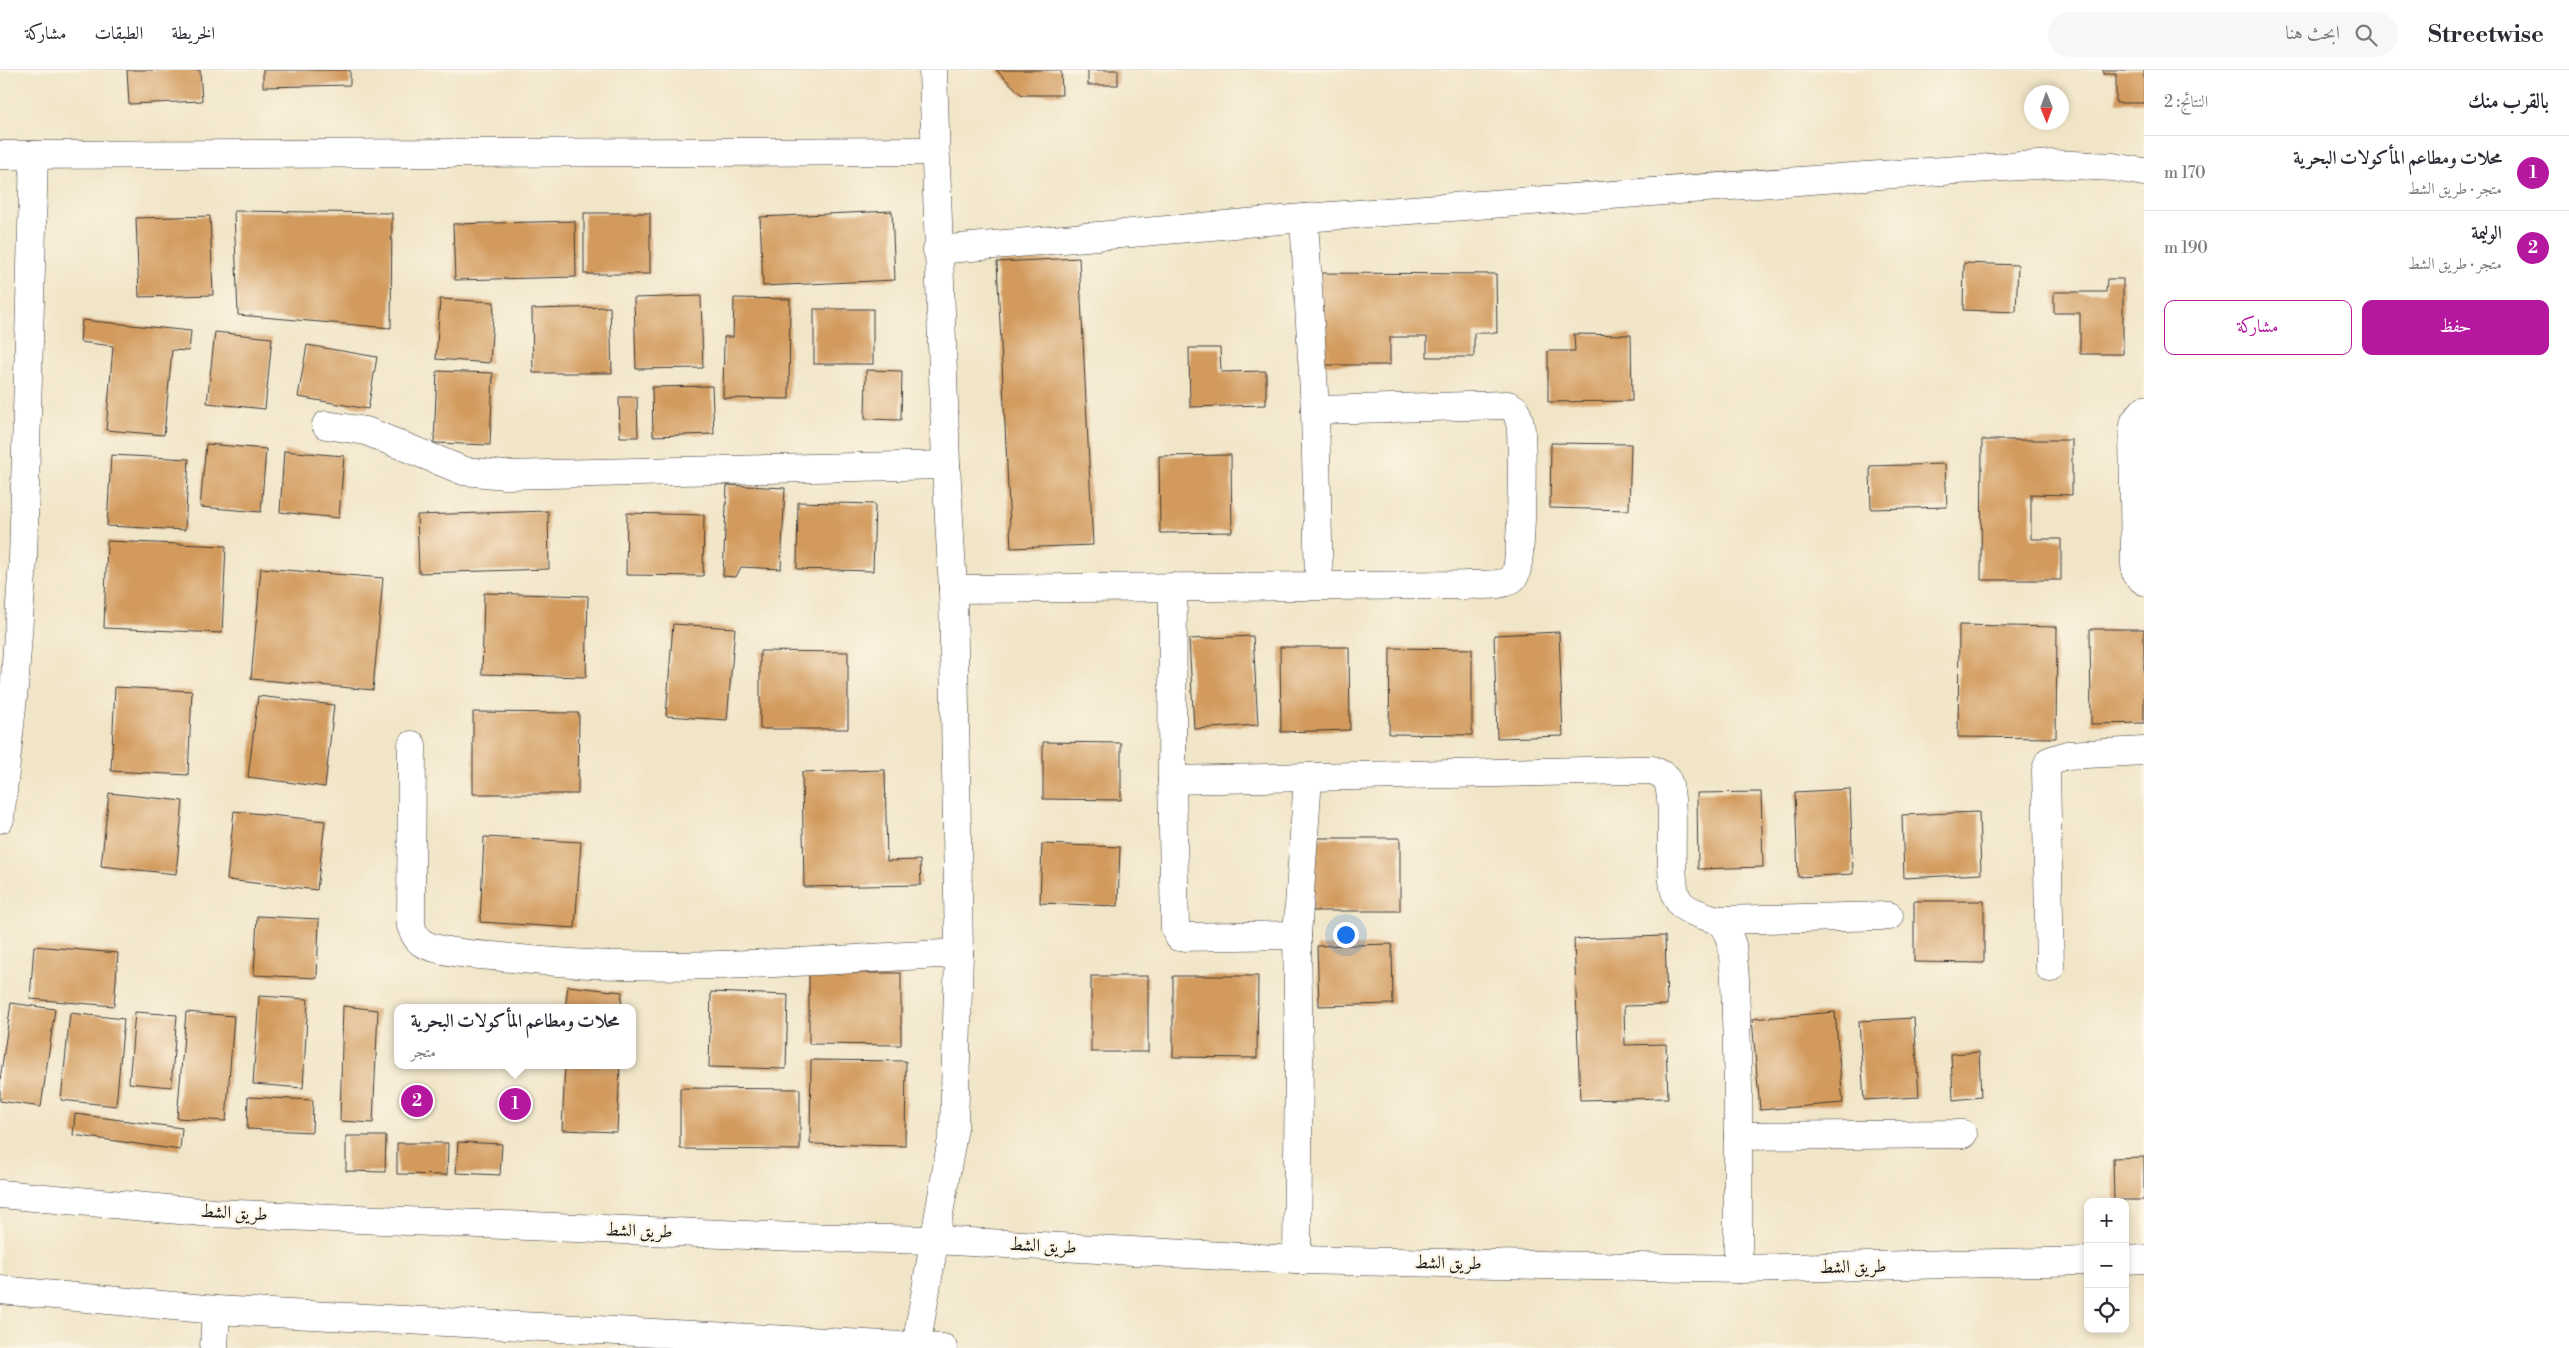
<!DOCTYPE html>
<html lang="ar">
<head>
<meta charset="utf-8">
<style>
  :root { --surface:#fff; --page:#f7f7f7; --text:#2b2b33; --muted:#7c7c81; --line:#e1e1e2; --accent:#b5179e }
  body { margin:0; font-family:"Libre Bodoni",Amiri,serif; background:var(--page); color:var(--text); direction:rtl }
  .controls { position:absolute; right:15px; bottom:15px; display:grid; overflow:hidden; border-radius:10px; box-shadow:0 2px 8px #0003 }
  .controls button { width:45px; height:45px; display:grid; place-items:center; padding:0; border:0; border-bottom:1px solid var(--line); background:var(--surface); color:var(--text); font:25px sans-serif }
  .compass { position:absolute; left:2024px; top:15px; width:45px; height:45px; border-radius:50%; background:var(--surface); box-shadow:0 2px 8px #0003; rotate:179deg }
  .you { position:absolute; left:1345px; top:864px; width:18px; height:18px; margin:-12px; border:4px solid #fff; border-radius:50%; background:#1a73e8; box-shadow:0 0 0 8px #1a73e833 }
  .badge { display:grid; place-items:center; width:32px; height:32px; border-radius:50%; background:var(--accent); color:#fff; font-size:16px; font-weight:700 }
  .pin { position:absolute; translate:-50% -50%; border:2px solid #fff; box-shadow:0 1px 5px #0006 }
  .popup { position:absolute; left:394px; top:934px; width:242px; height:65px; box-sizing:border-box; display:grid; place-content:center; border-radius:10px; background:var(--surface); filter:drop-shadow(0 1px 4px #0005); font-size:16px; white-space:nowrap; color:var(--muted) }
  .popup b { font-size:19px; color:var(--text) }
  .popup::after { content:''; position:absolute; left:50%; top:100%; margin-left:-10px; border:10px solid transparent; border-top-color:var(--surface) }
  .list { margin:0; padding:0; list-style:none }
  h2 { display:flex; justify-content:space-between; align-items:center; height:65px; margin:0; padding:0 20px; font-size:21px }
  h2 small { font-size:16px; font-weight:400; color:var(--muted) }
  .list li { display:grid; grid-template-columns:32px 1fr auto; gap:15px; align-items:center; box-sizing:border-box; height:75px; padding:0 20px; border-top:1px solid var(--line) }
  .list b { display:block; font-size:19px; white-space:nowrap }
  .list p { margin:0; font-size:16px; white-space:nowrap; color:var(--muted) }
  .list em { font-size:16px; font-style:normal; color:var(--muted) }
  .actions { display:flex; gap:10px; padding:15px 20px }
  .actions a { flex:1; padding:11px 0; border:1px solid var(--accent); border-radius:10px; text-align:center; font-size:18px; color:var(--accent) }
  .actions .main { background:var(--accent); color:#fff }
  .icon { flex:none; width:28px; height:28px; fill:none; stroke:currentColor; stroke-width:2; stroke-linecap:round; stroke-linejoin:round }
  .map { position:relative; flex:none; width:2144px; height:1278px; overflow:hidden; direction:ltr }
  header { display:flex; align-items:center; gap:30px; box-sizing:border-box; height:70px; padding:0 25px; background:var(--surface); border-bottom:1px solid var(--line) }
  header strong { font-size:24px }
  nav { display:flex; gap:28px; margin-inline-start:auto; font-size:18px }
  .search { width:350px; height:45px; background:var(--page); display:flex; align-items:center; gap:12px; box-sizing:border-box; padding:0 18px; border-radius:28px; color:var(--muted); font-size:19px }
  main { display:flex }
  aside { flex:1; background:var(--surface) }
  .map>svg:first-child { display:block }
  .building { fill:#d29a5b }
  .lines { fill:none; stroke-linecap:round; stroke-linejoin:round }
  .minor-casing { stroke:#3c3a36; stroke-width:29 }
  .highway-casing { stroke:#3c3a36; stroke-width:29 }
  .minor { stroke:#fff; stroke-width:28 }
  .highway { stroke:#fff; stroke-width:28 }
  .labels { text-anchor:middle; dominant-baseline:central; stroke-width:5; stroke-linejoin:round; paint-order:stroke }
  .street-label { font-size:18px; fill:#1c1c1c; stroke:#fcf5e5 }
</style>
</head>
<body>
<header>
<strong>Streetwise</strong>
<div class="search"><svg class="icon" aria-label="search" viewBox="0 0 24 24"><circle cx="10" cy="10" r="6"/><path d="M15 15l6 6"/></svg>ابحث هنا</div>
<nav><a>الخريطة</a><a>الطبقات</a><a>مشاركة</a></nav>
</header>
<main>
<aside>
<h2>بالقرب منك<small>النتائج: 2</small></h2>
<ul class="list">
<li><span class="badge">1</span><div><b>محلات ومطاعم المأكولات البحرية</b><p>متجر · طريق الشط</p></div><em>170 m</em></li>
<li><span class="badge">2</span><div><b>الوليمة</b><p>متجر · طريق الشط</p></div><em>190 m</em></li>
</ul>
<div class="actions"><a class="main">حفظ</a><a>مشاركة</a></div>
</aside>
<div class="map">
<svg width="2144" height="1278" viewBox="0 0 2144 1278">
  <rect width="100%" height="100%" fill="#fcf5e5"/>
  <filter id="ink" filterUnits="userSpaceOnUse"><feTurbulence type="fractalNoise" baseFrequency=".02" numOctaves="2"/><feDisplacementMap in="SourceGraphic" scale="10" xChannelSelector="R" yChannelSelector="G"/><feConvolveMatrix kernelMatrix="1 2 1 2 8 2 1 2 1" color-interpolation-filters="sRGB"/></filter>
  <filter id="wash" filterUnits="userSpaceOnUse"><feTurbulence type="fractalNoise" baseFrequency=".0096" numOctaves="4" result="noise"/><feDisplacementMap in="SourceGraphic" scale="20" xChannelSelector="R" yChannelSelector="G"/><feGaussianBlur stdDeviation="1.12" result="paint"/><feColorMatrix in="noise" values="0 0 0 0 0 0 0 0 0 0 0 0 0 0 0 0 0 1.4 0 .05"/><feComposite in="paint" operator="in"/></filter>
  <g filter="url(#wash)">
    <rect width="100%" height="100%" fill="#f1e5c8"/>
    <g id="blocks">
      <g class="building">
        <path d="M127 0H200L202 31 129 34Z"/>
        <path d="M263 0H350V15L263 17Z"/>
        <path d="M996 0H1061L1062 25H1022Z"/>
        <rect x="1088" y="0" width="30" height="15"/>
        <path d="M2103 0H2144V33H2116V4H2103Z"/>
        <path d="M234 141 392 143 391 258 238 245Z"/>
        <path d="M892 141 895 210 763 216 760 147Z"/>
        <rect x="584" y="143" width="66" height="61"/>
        <path d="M210 146 213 225 139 227 136 148Z"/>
        <path d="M575 151 576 207 455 210 453 154Z"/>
        <path d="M1079 188 1093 475 1011 478 997 192Z"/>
        <path d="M1964 193 2018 195 2016 242 1963 240Z"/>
        <path d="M1318 203 1496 204 1497 263H1474V287H1427V267H1390V295H1318Z"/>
        <path d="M2107 209H2123V284H2080V243H2054V222H2106Z"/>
        <path d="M701 226 703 298 636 299 634 228Z"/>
        <path d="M734 228 790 229 789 329 723 328 724 267H733Z"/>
        <path d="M440 229 494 232 490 293 436 289Z"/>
        <path d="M610 237 612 303H533L532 239Z"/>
        <rect x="814" y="239" width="59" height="55"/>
        <path d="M82 250 191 261 189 281 172 280 164 365 106 360 113 276 80 272Z"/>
        <path d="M215 262 272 268 265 339 207 333Z"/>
        <path d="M1574 264 1631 265 1632 331 1548 332V281H1575Z"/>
        <path d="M307 275 377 287 368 339 298 327Z"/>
        <path d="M1189 278H1220L1221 302 1266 301V335L1190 337Z"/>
        <path d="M866 300 902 301 901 350 865 349Z"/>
        <path d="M437 301 493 303 490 375 434 373Z"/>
        <path d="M712 316 714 364 653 366 652 317Z"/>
        <path d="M619 327H637L638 367H620Z"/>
        <path d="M1982 370H2072V425L2031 424V469H2061V510H1981Z"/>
        <path d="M1551 373 1631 374 1629 440 1550 438Z"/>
        <path d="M206 374 266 379 261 442 200 437Z"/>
        <path d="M284 381 344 386 339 448 280 442Z"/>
        <path d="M111 385 189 389 185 460 107 456Z"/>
        <path d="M1231 385 1232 462 1160 463 1159 386Z"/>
        <path d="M1945 394 1947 437 1871 439 1870 396Z"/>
        <path d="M727 415 785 418 781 499 741 497 736 507 723 506Z"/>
        <path d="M798 432 875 434 873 501 797 499Z"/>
        <path d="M548 441 549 499 419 503 417 445Z"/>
        <path d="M627 443 704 445 703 506 626 505Z"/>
        <path d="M107 471 226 476 222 563 104 558Z"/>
        <path d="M261 498 383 508 373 620 251 609Z"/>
        <path d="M484 523 588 526 586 607 482 604Z"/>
        <path d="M673 554 735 558 727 650 666 646Z"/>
        <path d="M1959 555 2057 557 2056 668 1958 667Z"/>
        <path d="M2090 559H2144V653L2091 654Z"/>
        <path d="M1559 562 1563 666 1497 668 1494 565Z"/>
        <path d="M1253 566 1258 655 1194 659 1189 569Z"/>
        <path d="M1280 577H1349L1350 660 1281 662Z"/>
        <path d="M1390 578 1472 579V665L1389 664Z"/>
        <path d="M760 581 848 582V659H760Z"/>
        <path d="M115 617 192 621 188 705 111 701Z"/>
        <path d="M258 626 334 635 325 717 248 707Z"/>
        <path d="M473 642 579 643 578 724H473Z"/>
        <path d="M1043 672 1121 673V730L1043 729Z"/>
        <path d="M885 700 887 791 920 790 921 815 804 817 802 702Z"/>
        <path d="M1850 719 1853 804 1798 807 1795 722Z"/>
        <path d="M1761 722 1763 797 1698 799 1697 723Z"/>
        <path d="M109 723 183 731 176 804 101 796Z"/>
        <path d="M234 741 325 751 317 820 227 810Z"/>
        <path d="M1979 742 1981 804 1904 808 1902 745Z"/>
        <path d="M484 767 581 772 575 858 480 852Z"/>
        <rect x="1313" y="768" width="87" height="73"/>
        <path d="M1042 774 1120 777 1118 836 1040 833Z"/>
        <path d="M1914 831H1984V893L1914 892Z"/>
        <path d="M257 846 319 849 317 908 254 905Z"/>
        <path d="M1665 866 1667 935 1624 936 1625 975 1666 974 1668 1028 1580 1030 1574 869Z"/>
        <path d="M1392 874 1393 934 1319 936 1317 876Z"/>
        <path d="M34 876 118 883 114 936 30 929Z"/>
        <path d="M809 903H901V975L809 974Z"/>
        <rect x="1091" y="906" width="57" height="76"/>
        <path d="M1173 906H1258L1257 988 1173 987Z"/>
        <path d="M568 916 622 922 621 938H565Z"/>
        <path d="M711 922 788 925 786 999 709 997Z"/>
        <path d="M259 926 308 929 303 1018 253 1014Z"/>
        <path d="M11 933 55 939 41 1037 0 1031V1010Z"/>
        <path d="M343 936 378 940 373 1053 340 1051Z"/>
        <path d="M135 942 177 945 171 1017 129 1013Z"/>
        <path d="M186 942 234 946 226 1051 177 1048Z"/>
        <path d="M1835 942 1843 1033 1760 1040 1752 949Z"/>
        <path d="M70 943 124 949 116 1036 61 1030Z"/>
        <path d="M1914 948 1919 1027 1864 1030 1859 951Z"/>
        <path d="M1979 982 1981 1027 1953 1030 1951 984Z"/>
        <path d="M811 990 906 991 905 1076 810 1074Z"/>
        <path d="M565 995H620L617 1062 562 1060Z"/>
        <path d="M680 1018 800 1019V1080L680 1079Z"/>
        <path d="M248 1027 313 1030 312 1062 247 1059Z"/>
        <path d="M75 1044 182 1058 180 1080 73 1065Z"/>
        <path d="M346 1066H386L385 1102 346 1101Z"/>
        <path d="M458 1072 502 1074 500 1105 456 1103Z"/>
        <path d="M397 1073H448L447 1105 397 1104Z"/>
        <path d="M2144 1087V1130H2114L2113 1088Z"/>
      </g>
    </g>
  </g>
  <g filter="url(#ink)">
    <use href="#blocks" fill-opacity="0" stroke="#3c3a36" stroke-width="1"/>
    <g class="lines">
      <defs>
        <g id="minor">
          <path d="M0 85 934 81"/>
          <path d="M1304 148 1315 340 1319 515"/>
          <path d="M937 180 1304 148 1865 106 2053 94 2113 97 2144 102"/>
          <path d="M2144 340 2135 351 2133 360 2135 494 2136 504 2144 511"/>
          <path d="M326 355 366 361 464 401 505 405 946 395"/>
          <path d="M953 519 1465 515C1478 514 1504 518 1514 507 1523 498 1522 381 1521 361 1521 353 1518 346 1515 339L1508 335 1315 340"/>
          <path d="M412 675 411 856C414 863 416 870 424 874 441 883 481 885 502 887 653 905 808 891 959 883"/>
          <path d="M1172 710 1173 517"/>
          <path d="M0 749 15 608 23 490 34 85"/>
          <path d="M1717 850 1889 846"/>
          <path d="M1297 865 1308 708"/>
          <path d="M2050 898 2046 700 2049 691 2067 685 2144 681"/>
          <path d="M1738 1066 1963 1064"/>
          <path d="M1297 1190 1299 990 1297 865 1179 867 1175 858 1172 710 1631 700H1653L1666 707C1680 736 1662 817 1682 835 1692 844 1712 847 1724 853L1732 875 1735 909 1738 1018V1199"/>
          <path d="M916 1277 954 1057 959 883 953 519 946 395 933 0"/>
          <path d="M214 1278 216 1240"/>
        </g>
        <g id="highway">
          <path d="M0 1124 213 1143 797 1167 934 1170 1297 1190 1738 1199 2088 1191"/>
          <path d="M2125 1190 2144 1189"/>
          <path d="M0 1220 216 1240 943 1278"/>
        </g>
      </defs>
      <use href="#minor" class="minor-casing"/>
      <use href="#highway" class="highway-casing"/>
      <use href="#minor" class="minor"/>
      <use href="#highway" class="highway"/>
    </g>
  </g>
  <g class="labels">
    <g class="street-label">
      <text transform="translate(234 1143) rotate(3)">طريق الشط</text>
      <text transform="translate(639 1161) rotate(2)">طريق الشط</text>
      <text transform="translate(1043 1176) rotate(3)">طريق الشط</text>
      <text transform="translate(1448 1193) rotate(1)">طريق الشط</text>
      <text transform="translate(1853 1197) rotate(-1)">طريق الشط</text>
    </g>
  </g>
</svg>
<div class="controls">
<button>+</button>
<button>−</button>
<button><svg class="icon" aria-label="locate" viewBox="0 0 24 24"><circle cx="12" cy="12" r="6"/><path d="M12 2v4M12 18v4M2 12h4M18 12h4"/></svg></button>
</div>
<svg class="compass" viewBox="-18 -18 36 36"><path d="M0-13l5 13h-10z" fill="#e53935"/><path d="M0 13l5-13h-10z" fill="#7c7c81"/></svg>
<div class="you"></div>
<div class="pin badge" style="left:515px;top:1034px">1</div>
<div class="popup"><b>محلات ومطاعم المأكولات البحرية</b>متجر</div>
<div class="pin badge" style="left:417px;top:1031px">2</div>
</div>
</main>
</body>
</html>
